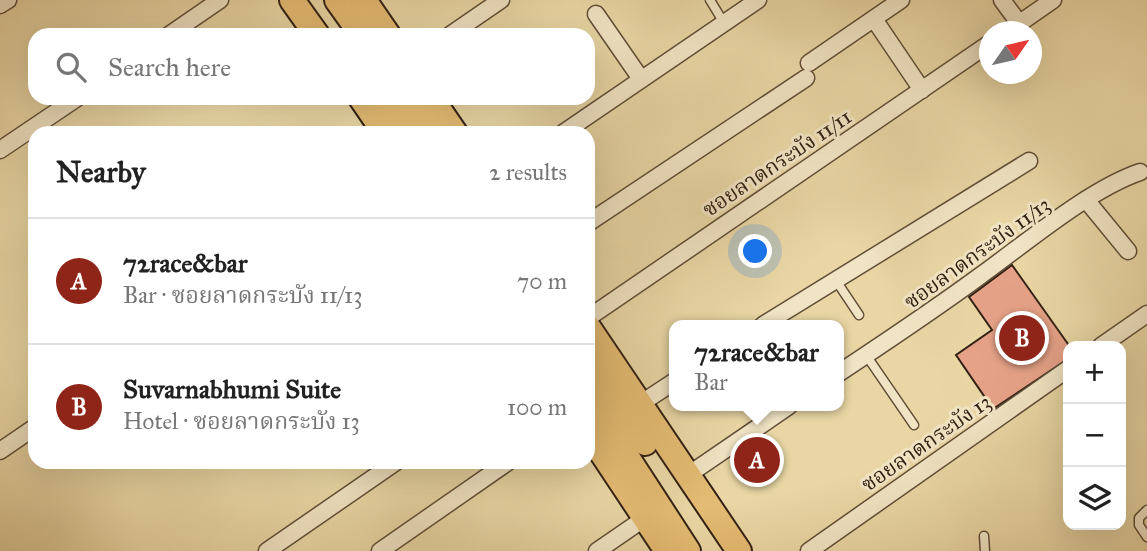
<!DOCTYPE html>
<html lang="en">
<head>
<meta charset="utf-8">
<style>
  :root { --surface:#fff; --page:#f2f2f2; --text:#222; --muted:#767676; --line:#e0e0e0; --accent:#8f2418 }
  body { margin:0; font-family:"IM FELL Great Primer","Noto Serif Thai",serif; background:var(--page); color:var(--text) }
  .controls { position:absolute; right:21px; bottom:21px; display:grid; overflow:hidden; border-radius:14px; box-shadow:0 7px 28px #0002 }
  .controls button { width:63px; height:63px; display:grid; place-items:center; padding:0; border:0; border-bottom:2px solid var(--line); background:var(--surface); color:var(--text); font:35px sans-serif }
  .compass { position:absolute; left:979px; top:21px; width:63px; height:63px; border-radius:50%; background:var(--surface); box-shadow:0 7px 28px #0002; rotate:56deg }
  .you { position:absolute; left:756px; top:252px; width:24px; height:24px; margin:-18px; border:5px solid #fff; border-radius:50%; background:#1a73e8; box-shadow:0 0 0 10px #1a73e833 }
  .badge { display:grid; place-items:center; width:46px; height:46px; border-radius:50%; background:var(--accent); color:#fff; font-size:23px; font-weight:700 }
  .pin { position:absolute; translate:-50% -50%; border:4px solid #fff; box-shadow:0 2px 7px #0006 }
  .popup { position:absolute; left:669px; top:320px; width:175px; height:91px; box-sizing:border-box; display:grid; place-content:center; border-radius:14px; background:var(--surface); filter:drop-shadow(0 2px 5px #0005); font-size:23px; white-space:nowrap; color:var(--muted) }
  .popup b { font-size:26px; color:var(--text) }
  .popup::after { content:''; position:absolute; left:50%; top:100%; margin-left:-14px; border:14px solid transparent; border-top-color:var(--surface) }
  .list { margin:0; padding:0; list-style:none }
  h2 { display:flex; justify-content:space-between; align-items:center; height:91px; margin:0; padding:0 28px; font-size:30px }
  h2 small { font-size:23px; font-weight:400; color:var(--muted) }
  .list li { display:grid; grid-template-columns:46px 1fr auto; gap:21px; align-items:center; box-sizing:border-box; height:126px; padding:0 28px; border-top:2px solid var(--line) }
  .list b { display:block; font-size:26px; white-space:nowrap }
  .list p { margin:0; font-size:23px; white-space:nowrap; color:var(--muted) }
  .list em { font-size:23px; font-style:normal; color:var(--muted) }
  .icon { flex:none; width:38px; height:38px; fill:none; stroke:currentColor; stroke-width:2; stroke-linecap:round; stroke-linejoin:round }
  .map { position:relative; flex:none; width:1147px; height:551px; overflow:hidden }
  .search { position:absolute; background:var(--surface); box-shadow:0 7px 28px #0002; left:28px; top:28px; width:567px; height:77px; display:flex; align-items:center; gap:18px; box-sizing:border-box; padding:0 24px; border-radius:21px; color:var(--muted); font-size:26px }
  .panel { position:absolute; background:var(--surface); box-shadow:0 7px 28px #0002; left:28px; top:126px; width:567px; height:343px; border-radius:21px }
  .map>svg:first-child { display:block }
  .building { fill:#e6a288; stroke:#322114; stroke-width:2 }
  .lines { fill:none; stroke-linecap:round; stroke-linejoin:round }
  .lane-casing { stroke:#604e38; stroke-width:11 }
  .street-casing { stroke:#604e38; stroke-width:19 }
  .primary-casing { stroke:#322114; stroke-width:28 }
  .lane { stroke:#f1e4c4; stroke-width:8 }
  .street { stroke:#f1e4c4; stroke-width:16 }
  .primary { stroke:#e4bb72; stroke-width:24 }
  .labels { text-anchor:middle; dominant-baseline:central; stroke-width:6; stroke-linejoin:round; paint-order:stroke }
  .street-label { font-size:21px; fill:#322114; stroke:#f1e4c4 }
</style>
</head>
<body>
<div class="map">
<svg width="1147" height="551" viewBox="0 0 1147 551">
  <rect width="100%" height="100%" fill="#e9d6a4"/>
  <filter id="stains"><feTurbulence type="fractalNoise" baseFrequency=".00286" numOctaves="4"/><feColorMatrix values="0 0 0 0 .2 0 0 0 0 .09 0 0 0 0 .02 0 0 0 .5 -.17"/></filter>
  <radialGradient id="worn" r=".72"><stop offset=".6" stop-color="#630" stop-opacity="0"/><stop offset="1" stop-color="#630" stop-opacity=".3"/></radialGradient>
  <path class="building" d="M1012 265 1068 344V359L993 409 956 355 992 330 969 297Z"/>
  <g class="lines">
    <defs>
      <g id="lane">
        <path d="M710 0 724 23"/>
        <path d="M835 279 859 315"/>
        <path d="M866 355 914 425"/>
        <path d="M1147 510 1139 518V525L1147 537"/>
        <path d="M984 536 985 551"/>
      </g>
      <g id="street">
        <path d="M1002 0 1019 23"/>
        <path d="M0 5 8 0"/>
        <path d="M596 14 641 79"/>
        <path d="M874 19 922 90"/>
        <path d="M1007 32 1053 0"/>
        <path d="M169 35 220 0"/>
        <path d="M450 35 501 0"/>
        <path d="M809 63 901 0"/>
        <path d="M563 133 758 0"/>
        <path d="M0 150 77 98"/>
        <path d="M1087 201 1128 251"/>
        <path d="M588 223 806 78"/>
        <path d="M588 318 990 43"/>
        <path d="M763 325 1029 161"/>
        <path d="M1101 346 1147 314"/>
        <path d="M839 373C887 341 934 310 980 276 1026 243 1088 190 1140 172"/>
        <path d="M640 404 675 381"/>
        <path d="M0 451 35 427"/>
        <path d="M688 475 789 406"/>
        <path d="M267 551 396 462"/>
        <path d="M380 551 508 462"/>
        <path d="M597 551 645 518"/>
        <path d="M809 551 1068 369"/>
      </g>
      <g id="primary">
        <path d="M292 0 317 35"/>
        <path d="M337 0 362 35"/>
        <path d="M364 0 388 35"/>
        <path d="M361 98 385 133"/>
        <path d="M386 98 408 130"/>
        <path d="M406 98 430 133"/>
        <path d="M431 98 455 133"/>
        <path d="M588 327 739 551"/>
        <path d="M588 360 645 443"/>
        <path d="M588 397 688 551"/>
        <path d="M588 432 667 551"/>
      </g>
    </defs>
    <use href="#lane" class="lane-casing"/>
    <use href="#street" class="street-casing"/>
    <use href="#primary" class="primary-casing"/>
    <use href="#lane" class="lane"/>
    <use href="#street" class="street"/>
    <use href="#primary" class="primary"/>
  </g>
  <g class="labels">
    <g class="street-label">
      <text transform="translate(777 163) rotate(-34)">ซอยลาดกระบัง 11/11</text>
      <text transform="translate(977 253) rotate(-36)">ซอยลาดกระบัง 11/13</text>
      <text transform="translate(926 443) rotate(-35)">ซอยลาดกระบัง 13</text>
    </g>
  </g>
  <rect width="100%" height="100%" filter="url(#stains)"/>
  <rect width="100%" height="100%" fill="url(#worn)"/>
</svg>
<div class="controls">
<button>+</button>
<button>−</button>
<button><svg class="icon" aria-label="layers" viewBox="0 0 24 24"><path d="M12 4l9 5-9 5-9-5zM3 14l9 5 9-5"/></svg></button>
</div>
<svg class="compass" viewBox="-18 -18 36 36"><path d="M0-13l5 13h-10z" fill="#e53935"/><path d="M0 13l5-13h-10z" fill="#767676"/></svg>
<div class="you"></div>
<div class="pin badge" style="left:757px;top:460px">A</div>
<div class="popup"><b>72race&amp;bar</b>Bar</div>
<div class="pin badge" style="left:1022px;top:338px">B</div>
<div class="search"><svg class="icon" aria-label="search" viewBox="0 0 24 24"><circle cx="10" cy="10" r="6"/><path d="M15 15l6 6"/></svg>Search here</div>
<section class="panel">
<h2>Nearby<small>2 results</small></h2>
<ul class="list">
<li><span class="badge">A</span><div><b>72race&amp;bar</b><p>Bar · ซอยลาดกระบัง 11/13</p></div><em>70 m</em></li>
<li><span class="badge">B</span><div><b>Suvarnabhumi Suite</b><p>Hotel · ซอยลาดกระบัง 13</p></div><em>100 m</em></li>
</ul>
</section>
</div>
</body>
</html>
